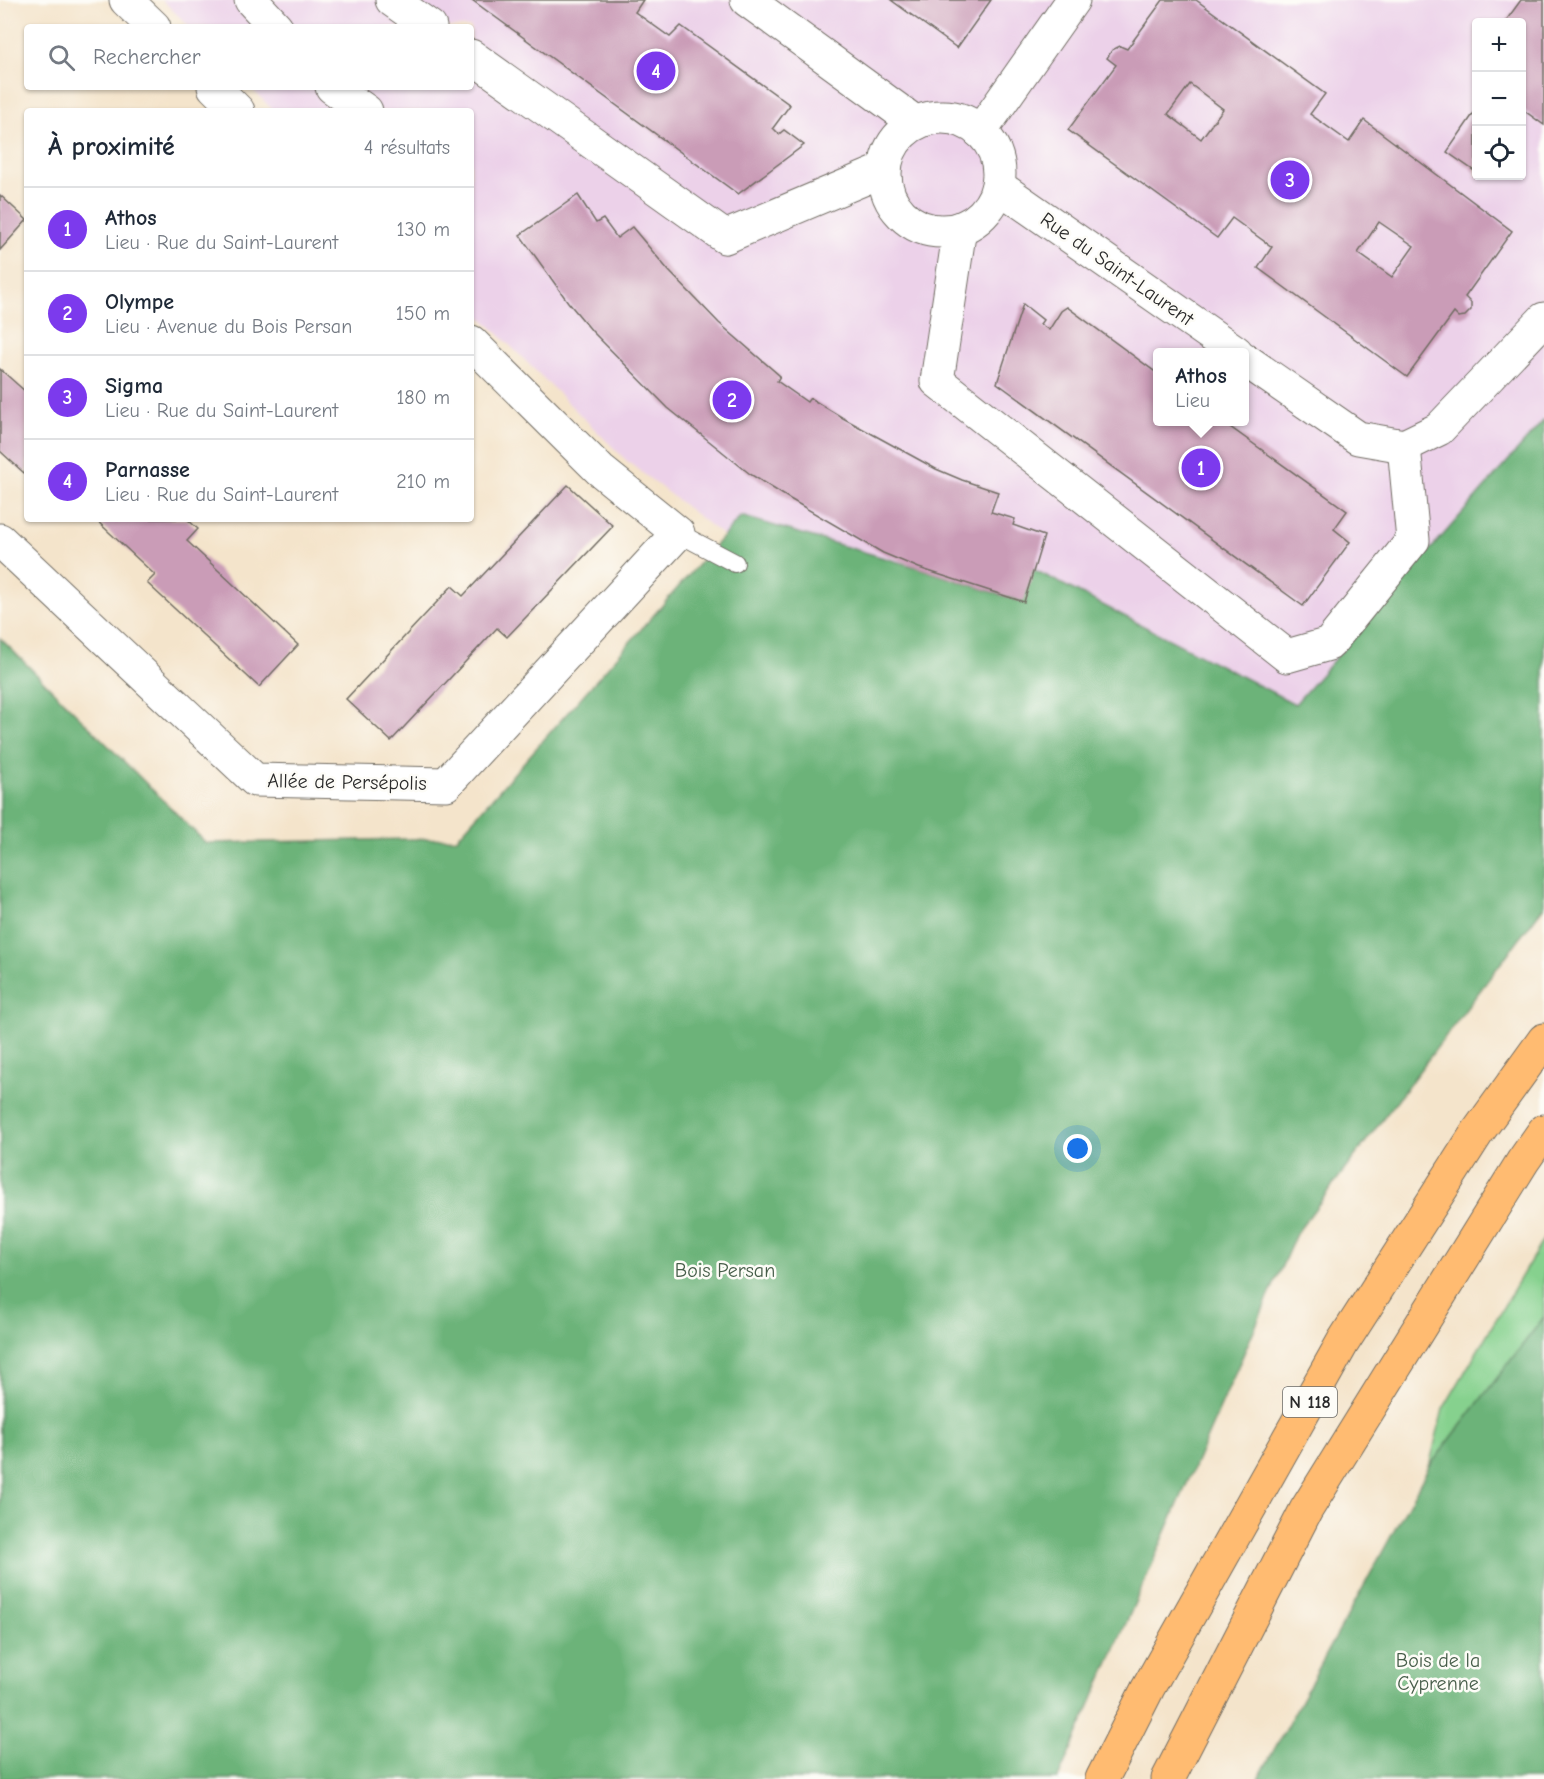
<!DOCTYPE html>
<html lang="fr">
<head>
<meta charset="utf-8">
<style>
  :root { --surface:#fff; --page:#f6f6f7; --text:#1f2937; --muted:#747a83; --line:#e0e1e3; --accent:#7c3aed }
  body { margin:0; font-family:"Comic Neue",sans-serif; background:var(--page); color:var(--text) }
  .controls { position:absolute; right:18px; top:18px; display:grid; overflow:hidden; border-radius:6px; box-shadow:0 2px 4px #0004 }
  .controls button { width:54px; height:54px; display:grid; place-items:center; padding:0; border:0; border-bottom:2px solid var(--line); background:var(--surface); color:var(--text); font:30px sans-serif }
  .you { position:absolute; left:1078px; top:1149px; width:21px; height:21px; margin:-15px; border:4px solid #fff; border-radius:50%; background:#1a73e8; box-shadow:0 0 0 9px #1a73e833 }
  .badge { display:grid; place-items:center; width:39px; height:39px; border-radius:50%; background:var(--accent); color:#fff; font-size:20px; font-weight:700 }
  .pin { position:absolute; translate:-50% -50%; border:3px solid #fff; box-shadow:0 2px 6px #0006 }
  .popup { position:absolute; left:1153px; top:348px; width:96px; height:78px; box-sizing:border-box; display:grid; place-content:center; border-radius:6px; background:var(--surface); filter:drop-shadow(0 2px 4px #0005); font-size:20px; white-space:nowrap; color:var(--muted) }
  .popup b { font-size:22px; color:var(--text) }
  .popup::after { content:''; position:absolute; left:50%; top:100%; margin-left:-12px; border:12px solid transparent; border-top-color:var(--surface) }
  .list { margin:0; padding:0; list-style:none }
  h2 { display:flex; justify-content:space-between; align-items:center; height:78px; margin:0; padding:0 24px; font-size:26px }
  h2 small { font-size:20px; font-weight:400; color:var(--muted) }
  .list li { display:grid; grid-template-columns:39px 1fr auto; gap:18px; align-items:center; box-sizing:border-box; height:84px; padding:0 24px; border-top:2px solid var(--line) }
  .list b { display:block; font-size:22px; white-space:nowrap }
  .list p { margin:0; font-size:20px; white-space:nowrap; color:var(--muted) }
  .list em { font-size:20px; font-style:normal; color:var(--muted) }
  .icon { flex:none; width:33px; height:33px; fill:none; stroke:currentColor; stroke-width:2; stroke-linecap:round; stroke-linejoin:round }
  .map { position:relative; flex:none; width:1544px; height:1779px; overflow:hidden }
  .search { position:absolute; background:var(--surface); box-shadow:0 2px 4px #0004; left:24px; top:24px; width:450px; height:66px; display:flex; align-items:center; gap:15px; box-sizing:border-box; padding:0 21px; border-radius:6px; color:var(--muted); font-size:22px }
  .panel { position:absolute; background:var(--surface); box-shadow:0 2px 4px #0004; left:24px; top:108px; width:450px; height:414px; border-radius:6px }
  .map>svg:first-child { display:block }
  .built { fill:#ecd1e9; fill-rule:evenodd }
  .green { fill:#86d18e; stroke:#587e5c; stroke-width:1.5 }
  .forest { fill:#6cb379; stroke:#4c6f52; stroke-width:1.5 }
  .building { fill:#ca9cb7; fill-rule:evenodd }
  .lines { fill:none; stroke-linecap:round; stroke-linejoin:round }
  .lane-casing { stroke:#716c63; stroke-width:20 }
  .street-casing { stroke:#716c63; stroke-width:35 }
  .highway-casing { stroke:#716c63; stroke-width:35 }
  .lane { stroke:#fff; stroke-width:18 }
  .street { stroke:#fff; stroke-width:33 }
  .highway { stroke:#ffbb71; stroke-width:33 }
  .labels { text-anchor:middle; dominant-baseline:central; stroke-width:5; stroke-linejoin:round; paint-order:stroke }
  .shield { fill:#fdfcf7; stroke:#6a6a68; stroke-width:1.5 }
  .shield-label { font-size:18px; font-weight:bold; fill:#2b2b2b }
  .street-label { font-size:20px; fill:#2b2b2b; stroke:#fdfcf7 }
  .park-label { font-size:20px; fill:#465d49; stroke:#fdfcf7 }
</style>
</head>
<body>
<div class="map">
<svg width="1544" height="1779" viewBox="0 0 1544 1779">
  <rect width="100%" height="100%" fill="#fdfcf7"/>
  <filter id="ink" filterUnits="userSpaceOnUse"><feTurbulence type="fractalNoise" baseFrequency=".0167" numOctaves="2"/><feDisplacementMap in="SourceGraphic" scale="12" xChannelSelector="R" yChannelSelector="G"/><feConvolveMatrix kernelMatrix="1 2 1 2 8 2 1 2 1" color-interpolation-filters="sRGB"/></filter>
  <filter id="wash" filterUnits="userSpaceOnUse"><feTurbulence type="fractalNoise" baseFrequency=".008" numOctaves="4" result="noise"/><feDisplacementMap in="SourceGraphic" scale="24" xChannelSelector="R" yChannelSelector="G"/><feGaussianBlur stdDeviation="1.35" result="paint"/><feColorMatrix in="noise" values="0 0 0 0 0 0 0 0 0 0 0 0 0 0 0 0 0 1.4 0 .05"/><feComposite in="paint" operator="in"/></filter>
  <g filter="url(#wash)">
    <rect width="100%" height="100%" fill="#f4e4cb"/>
    <path class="built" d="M162 0H1544V421L1295 704 1034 569 1024 602 919 568 742 516 725 537 627 461 471 307V111H274L250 87H471V27H190ZM1476 22H1522V176H1476ZM1158 352H1244V422H1158Z"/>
    <path class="green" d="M1544 1238V1317L1429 1467 1443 1409Z"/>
    <g class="forest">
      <path d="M1544 420V906L1296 1234 1058 1779H0V638L206 843 457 838 741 516 919 568 1023 602 1033 569 1295 704Z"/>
      <path d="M1544 1317V1779H1258L1429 1467Z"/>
    </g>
    <g id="blocks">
      <g class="building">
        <path d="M472 0H643L635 12 670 37 681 26 790 105 773 128 779 134 784 130 804 145 738 194Z"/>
        <path d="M891 0H991L957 48Z"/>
        <path d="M1163 0H1196L1325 94 1310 114 1349 142 1364 120 1512 231 1465 297 1471 303V310L1465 316 1458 317 1454 313 1407 377 1258 268 1272 247 1232 218 1217 238 1068 130 1116 65 1107 58 1112 50 1120 46 1127 49ZM1190 84 1223 109 1201 139 1168 114ZM1379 222 1414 246 1392 277 1358 253Z"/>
        <path d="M1521 0H1544V125L1522 109V22H1505Z"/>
        <path d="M1476 110V172L1447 152Z"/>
        <path d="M0 195 27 220 0 250Z"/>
        <path d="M578 195 596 223 603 219 617 238 632 227 669 271 719 323 780 376 777 381 807 402 810 398 843 418 936 469 962 480 998 492 991 512 1015 519 1013 525 1044 536 1024 602 919 568 883 553 790 499 750 474 668 408 592 331 568 302 520 235Z"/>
        <path d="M1023 304 1043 320 1040 324 1049 330 1061 311 1067 307 1158 374V422H1194L1200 426 1203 422H1223L1347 511 1334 529 1350 542 1303 606 997 383Z"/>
        <path d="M0 369 27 393V469L24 473 0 451Z"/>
        <path d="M568 485 613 526 507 637 497 628 391 741 346 699 452 586 463 596Z"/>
        <path d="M95 519H187L198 529 187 541 298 645 259 687 147 583 155 575Z"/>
      </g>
    </g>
  </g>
  <g filter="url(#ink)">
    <use href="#blocks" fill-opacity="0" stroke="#716c63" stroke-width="1.5"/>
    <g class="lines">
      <defs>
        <path id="lane" d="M678 533 735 563"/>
        <g id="street">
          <path d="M126 0 154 27"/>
          <path d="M251 0 276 27"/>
          <path d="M392 0 430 27"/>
          <path d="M747 0 916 123"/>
          <path d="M471 56 725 237 884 170"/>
          <path d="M214 87 238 111"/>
          <path d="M332 87 366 111"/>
          <circle cx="942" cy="174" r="57"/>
          <path d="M980 132 1073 0"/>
          <path d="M998 186 1236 352"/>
          <path d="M960 228 937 381 1287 656 1329 644 1413 540 1404 446"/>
          <path d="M1244 359 1358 438 1404 446 1439 429 1544 319"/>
          <path d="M0 540 255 780 446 784 678 533 600 470 471 342"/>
        </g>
        <g id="highway">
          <path d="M1102 1779 1148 1688 1343 1342 1477 1133 1544 1040"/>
          <path d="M1168 1779 1306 1510 1523 1161 1544 1131"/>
        </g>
      </defs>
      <use href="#lane" class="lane-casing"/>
      <use href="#street" class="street-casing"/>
      <use href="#highway" class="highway-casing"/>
      <use href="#lane" class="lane"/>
      <use href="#street" class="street"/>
      <use href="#highway" class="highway"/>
    </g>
  </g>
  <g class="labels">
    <rect class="shield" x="1283" y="1387" width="54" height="30" rx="4.5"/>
    <g class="shield-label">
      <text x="1310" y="1402">N 118</text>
    </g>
    <g class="street-label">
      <text transform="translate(1117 269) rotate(35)">Rue du Saint-Laurent</text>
      <text transform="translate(347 782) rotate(1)">Allée de Persépolis</text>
    </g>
    <g class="park-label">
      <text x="725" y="1270">Bois Persan</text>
      <text x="1438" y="1660">Bois de la<tspan x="1438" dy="23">Cyprenne</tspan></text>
    </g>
  </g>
</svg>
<div class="controls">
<button>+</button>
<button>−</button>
<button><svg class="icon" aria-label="locate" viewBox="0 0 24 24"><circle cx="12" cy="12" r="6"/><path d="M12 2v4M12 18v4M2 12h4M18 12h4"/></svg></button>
</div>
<div class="you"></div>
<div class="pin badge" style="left:1201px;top:468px">1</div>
<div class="popup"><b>Athos</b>Lieu</div>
<div class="pin badge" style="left:732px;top:400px">2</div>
<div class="pin badge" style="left:1290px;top:180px">3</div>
<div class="pin badge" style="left:656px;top:71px">4</div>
<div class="search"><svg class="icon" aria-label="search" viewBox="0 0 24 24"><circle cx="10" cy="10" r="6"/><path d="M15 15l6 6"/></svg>Rechercher</div>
<section class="panel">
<h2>À proximité<small>4 résultats</small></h2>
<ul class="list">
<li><span class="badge">1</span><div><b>Athos</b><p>Lieu · Rue du Saint-Laurent</p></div><em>130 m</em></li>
<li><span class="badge">2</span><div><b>Olympe</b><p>Lieu · Avenue du Bois Persan</p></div><em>150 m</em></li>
<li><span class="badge">3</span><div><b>Sigma</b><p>Lieu · Rue du Saint-Laurent</p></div><em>180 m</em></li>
<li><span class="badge">4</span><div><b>Parnasse</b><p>Lieu · Rue du Saint-Laurent</p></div><em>210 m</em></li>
</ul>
</section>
</div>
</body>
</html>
